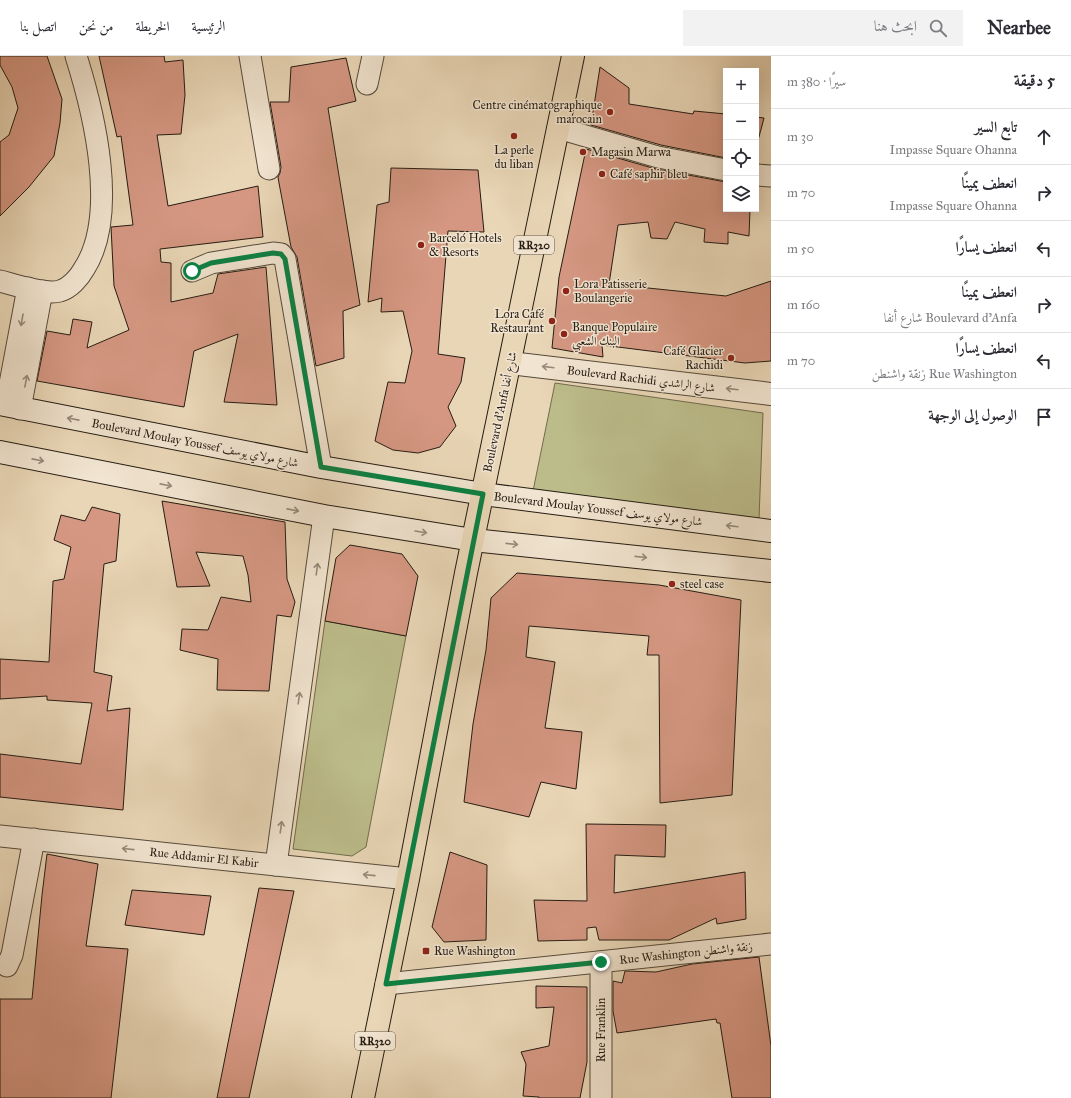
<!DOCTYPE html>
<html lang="ar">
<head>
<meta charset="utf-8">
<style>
  :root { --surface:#fff; --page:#f2f2f3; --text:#2b2b33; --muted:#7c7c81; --line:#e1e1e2 }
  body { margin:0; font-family:"IM FELL Great Primer",Amiri,serif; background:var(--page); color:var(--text); direction:rtl }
  .controls { position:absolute; right:12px; top:12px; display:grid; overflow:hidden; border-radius:0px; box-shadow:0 4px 16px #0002 }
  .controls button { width:36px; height:36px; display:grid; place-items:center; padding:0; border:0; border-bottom:1px solid var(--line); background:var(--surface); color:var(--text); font:20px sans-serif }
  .stop { position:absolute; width:12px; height:12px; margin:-9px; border:3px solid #0b8043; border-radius:50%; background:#fff }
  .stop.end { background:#0b8043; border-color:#fff; box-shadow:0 1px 4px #0008 }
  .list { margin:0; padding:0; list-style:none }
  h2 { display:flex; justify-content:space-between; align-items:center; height:52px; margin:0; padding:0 16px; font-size:17px }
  h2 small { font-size:13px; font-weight:400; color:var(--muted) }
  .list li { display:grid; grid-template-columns:26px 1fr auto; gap:12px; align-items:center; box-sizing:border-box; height:56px; padding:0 16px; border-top:1px solid var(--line) }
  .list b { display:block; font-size:15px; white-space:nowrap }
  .list p { margin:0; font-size:13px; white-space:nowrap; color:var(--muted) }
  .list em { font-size:13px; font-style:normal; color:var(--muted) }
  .icon { flex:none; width:22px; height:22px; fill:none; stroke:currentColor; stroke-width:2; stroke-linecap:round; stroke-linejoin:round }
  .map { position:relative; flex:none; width:771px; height:1042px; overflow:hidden; direction:ltr }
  header { display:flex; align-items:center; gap:24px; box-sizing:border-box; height:56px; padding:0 20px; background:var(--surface); border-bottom:1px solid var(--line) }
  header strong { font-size:19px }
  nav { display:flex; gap:22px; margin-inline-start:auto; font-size:14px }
  .search { width:280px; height:36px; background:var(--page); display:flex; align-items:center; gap:10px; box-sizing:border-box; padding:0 14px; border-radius:0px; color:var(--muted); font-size:15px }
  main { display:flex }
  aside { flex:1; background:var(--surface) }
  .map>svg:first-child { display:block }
  .green { fill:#bcbc8a; stroke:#706c4e }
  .building { fill:#d59782; stroke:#251c12 }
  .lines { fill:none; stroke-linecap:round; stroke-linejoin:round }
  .minor-casing { stroke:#564a3b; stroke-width:23 }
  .tertiary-casing { stroke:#564a3b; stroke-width:24 }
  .secondary-casing { stroke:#251c12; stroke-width:24 }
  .primary-casing { stroke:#251c12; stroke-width:24 }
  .minor { stroke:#f1e4d0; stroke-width:21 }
  .tertiary { stroke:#f1e4d0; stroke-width:22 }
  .secondary { stroke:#f1e4d0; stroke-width:22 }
  .primary { stroke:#e9d6b6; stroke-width:22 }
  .oneway { stroke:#958a7a }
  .route { stroke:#0b8043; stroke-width:5 }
  .poi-dot { fill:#8f2418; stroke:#f1e4d0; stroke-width:1.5 }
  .labels { text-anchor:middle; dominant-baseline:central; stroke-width:3; stroke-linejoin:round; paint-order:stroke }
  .shield { fill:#f1e4d0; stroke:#62584b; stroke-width:1 }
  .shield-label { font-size:11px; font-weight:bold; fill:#251c12 }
  .poi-label { font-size:12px; fill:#251c12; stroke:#f1e4d0; text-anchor:start }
  .street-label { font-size:12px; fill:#251c12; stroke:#f1e4d0 }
</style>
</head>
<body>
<header>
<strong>Nearbee</strong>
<div class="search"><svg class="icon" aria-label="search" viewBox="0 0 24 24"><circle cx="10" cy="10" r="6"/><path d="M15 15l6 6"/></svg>ابحث هنا</div>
<nav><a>الرئيسية</a><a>الخريطة</a><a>من نحن</a><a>اتصل بنا</a></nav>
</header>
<main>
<aside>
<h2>5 دقيقة<small>سيرًا · 380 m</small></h2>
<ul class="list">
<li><svg class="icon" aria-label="ahead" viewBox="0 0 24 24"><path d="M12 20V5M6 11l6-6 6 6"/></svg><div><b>تابع السير</b><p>Impasse Square Ohanna</p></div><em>30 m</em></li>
<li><svg class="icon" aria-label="right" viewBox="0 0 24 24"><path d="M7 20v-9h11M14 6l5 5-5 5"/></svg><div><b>انعطف يمينًا</b><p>Impasse Square Ohanna</p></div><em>70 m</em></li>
<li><svg class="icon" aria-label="left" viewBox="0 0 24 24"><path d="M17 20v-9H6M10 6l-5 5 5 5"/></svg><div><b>انعطف يسارًا</b></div><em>50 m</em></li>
<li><svg class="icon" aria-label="right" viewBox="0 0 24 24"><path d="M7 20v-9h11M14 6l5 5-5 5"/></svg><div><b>انعطف يمينًا</b><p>Boulevard d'Anfa شارع أنفا</p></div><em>160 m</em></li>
<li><svg class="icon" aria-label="left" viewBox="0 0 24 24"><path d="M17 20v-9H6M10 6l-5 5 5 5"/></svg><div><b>انعطف يسارًا</b><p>Rue Washington زنقة واشنطن</p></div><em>70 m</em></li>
<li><svg class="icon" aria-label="arrive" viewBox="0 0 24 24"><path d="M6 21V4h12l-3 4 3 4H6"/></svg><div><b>الوصول إلى الوجهة</b></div></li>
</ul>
</aside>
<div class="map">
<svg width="771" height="1042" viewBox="0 0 771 1042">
  <rect width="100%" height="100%" fill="#e9d6b6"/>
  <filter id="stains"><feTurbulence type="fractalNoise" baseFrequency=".005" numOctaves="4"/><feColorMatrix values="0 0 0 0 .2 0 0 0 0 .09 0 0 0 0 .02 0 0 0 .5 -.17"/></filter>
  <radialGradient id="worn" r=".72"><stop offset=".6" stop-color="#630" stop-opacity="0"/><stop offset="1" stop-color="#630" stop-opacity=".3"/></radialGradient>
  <g class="green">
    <path d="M555 327 763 357 759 463 533 435Z"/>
    <path d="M325 565 406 580 366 791 352 800 293 793Z"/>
  </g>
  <g class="building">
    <path d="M0 0H47L62 43 60 67 54 100 29 131 0 160V86L9 79 18 52 12 31 0 9Z"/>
    <path d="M99 0H164L165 6 183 4 185 39 181 78 157 79 168 150 258 130 263 181 160 193 161 206 171 207V246L213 237 218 218 266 211 277 349 224 346 238 278 194 295 184 351 37 325 47 275 70 279 73 263 92 266 87 292 129 274 114 230 111 171 133 169 121 80 117 81Z"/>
    <path d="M346 2 356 45 328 52 360 249 343 255 344 302 316 310 297 201 291 191 279 127 278 121 280 117 281 111 270 46H289L291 11Z"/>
    <path d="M600 11 629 32V48L693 58 694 55 726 58V102L661 89 591 69Z"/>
    <path d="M756 61 764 62 756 92Z"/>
    <path d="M586 93 656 113 726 126V153H750L749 180 728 176V188L704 186 705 173 675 166 667 183 651 182 648 166 618 169 609 228 726 240 771 225V305L745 307 602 289 603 301 552 292 559 221Z"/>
    <path d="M391 112 478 114 484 176 448 175 438 298 465 302 461 326 448 351 456 370 440 391 418 397 393 394 375 385 388 326 405 327 412 295 403 255 381 256 382 242 368 246 377 149 389 146Z"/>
    <path d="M162 445 285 466 287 523 295 546 291 561 277 559 269 635 217 634 218 603 180 594 182 573 208 574 221 541 251 546 248 519 243 500 196 496 210 530 177 531Z"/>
    <path d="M92 451 120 458 116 505 104 508 94 616 112 620 107 655 130 652 123 754 0 741V698L81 708 92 647 47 644V640L0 643V603L49 606 53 525 64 523 71 491 54 484 61 459 85 465Z"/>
    <path d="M350 489 402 498 418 520 406 580 325 565 336 502Z"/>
    <path d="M517 517 659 529 741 544 732 739 660 747 659 599H647L649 580 529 570 526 601 555 606 545 672 582 676 576 733 541 726 529 761 464 746 473 668 486 594 491 542Z"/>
    <path d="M586 768 666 769 665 801 615 799 614 837 745 816 746 863 717 868 716 862 669 884H599L596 871 587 872V884L538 885 534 844 587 845Z"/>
    <path d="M450 796 487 809 486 884 444 886 432 871Z"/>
    <path d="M47 798 98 808 86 890 128 893 111 1042H0V943H32L42 839Z"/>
    <path d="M259 832 294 835 249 1042H217Z"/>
    <path d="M132 834 211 840 204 879 125 869Z"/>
    <path d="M759 901 771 990V1042H732L720 967H717L716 963 617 977 613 955V925L622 927 625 915 656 916 692 908Z"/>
    <path d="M536 930 587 931V1006L580 1042H539V1041L523 1040 526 1008 521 996 549 990 554 951 536 952Z"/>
  </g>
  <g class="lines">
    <defs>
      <g id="minor">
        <path d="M250 0 269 113"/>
        <path d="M367 28 373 0"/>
        <path d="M558 72 658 101 726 114"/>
        <path d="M756 119 771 120"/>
        <path d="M192 215 211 207 273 197 281 198 285 203 321 411"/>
        <path d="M0 225C15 229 45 239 60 235 70 232 79 222 84 213 119 159 94 57 76 0"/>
        <path d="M6 349 28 232"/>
        <path d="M20 353 42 235"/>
        <path id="s1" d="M0 780 408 823"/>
        <path d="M276 809 324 460"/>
        <path d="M601 906V1042"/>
        <path d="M7 910 12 899 34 783"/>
        <path d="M386 928 771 888"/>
      </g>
      <path id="tertiary" d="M510 307 771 338"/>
      <g id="secondary">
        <path d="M0 348 321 411 483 438 771 475"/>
        <path d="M0 396 324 460 473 484 771 515"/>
      </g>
      <path id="primary" d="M363 1042 408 823 466 517 573 0"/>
    </defs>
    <use href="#minor" class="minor-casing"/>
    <use href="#tertiary" class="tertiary-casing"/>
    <use href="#secondary" class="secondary-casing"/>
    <use href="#primary" class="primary-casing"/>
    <use href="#minor" class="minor"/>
    <use href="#tertiary" class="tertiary"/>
    <use href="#secondary" class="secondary"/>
    <use href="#primary" class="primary"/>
  </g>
  <defs><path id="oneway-shaft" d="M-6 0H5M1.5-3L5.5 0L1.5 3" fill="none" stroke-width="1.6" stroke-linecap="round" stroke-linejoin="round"/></defs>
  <g class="oneway">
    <use href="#oneway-shaft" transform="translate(22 264) rotate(100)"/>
    <use href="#oneway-shaft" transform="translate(548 311) rotate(-173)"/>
    <use href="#oneway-shaft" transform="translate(26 325) rotate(-79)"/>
    <use href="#oneway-shaft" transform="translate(732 333) rotate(-173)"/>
    <use href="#oneway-shaft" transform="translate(73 363) rotate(-169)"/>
    <use href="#oneway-shaft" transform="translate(38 404) rotate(11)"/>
    <use href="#oneway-shaft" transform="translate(166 429) rotate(11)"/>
    <use href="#oneway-shaft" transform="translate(293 454) rotate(11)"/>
    <use href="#oneway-shaft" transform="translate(732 470) rotate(-173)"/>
    <use href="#oneway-shaft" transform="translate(421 476) rotate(9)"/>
    <use href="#oneway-shaft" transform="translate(512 488) rotate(6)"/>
    <use href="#oneway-shaft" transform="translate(641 501) rotate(6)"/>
    <use href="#oneway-shaft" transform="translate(317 513) rotate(-82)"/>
    <use href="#oneway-shaft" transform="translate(299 642) rotate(-82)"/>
    <use href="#oneway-shaft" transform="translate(281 771) rotate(-82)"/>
    <use href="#oneway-shaft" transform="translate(128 793) rotate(-174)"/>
    <use href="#oneway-shaft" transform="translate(369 819) rotate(-174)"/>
  </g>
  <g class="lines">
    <path class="route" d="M192 215 211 207 273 197 281 198 285 203 321 411 483 438 386 928 601 906"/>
  </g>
  <g class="poi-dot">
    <circle cx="610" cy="56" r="4"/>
    <circle cx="514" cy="80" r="4"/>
    <circle cx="583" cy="96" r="4"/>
    <circle cx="602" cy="118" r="4"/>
    <circle cx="421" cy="189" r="4"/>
    <circle cx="566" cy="235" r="4"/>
    <circle cx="552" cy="265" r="4"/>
    <circle cx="564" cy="278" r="4"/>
    <circle cx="731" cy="302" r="4"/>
    <circle cx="672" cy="528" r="4"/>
    <rect x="422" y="891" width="8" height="8" rx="2"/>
  </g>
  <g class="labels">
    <g class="shield">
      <rect x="514" y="180" width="40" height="18" rx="3"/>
      <rect x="355" y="976" width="40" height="18" rx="3"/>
    </g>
    <g class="shield-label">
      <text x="534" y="189">RR320</text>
      <text x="375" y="985">RR320</text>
    </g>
    <g class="poi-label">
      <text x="602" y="49" text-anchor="end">Centre cinématographique<tspan x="602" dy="14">marocain</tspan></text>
      <text x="514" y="94" text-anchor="middle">La perle<tspan x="514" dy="14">du liban</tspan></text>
      <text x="591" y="96">Magasin Marwa</text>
      <text x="610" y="118">Café saphir bleu</text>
      <text x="429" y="182">Barceló Hotels<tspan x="429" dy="14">&amp; Resorts</tspan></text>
      <text x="574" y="228">Lora Patisserie<tspan x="574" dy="14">Boulangerie</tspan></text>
      <text x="544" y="258" text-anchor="end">Lora Café<tspan x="544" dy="14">Restaurant</tspan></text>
      <text x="572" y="271">Banque Populaire<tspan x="572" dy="14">البنك الشعبي</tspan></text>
      <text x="723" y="295" text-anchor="end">Café Glacier<tspan x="723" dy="14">Rachidi</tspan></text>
      <text x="680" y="528">steel case</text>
      <text x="434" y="895">Rue Washington</text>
    </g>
    <g class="street-label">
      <text transform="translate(641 323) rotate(7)">Boulevard Rachidi شارع الراشدي</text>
      <text transform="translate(500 356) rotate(-78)">Boulevard d'Anfa شارع أنفا</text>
      <text transform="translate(195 387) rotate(11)">Boulevard Moulay Youssef شارع مولاي يوسف</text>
      <text transform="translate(598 453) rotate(7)">Boulevard Moulay Youssef شارع مولاي يوسف</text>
      <text stroke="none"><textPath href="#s1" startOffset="205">Rue Addamir El Kabir</textPath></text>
      <text transform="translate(686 897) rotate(-6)">Rue Washington زنقة واشنطن</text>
      <text transform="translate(601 974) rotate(-90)">Rue Franklin</text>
    </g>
  </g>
  <rect width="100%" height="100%" filter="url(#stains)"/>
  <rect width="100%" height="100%" fill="url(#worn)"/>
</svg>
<div class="controls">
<button>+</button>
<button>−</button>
<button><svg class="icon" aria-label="locate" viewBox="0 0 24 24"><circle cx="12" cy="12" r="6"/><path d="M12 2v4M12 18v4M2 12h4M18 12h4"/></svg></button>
<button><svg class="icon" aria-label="layers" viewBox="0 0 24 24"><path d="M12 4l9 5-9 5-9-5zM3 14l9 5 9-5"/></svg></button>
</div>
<div class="stop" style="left:192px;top:215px"></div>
<div class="stop end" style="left:601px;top:906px"></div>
</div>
</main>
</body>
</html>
